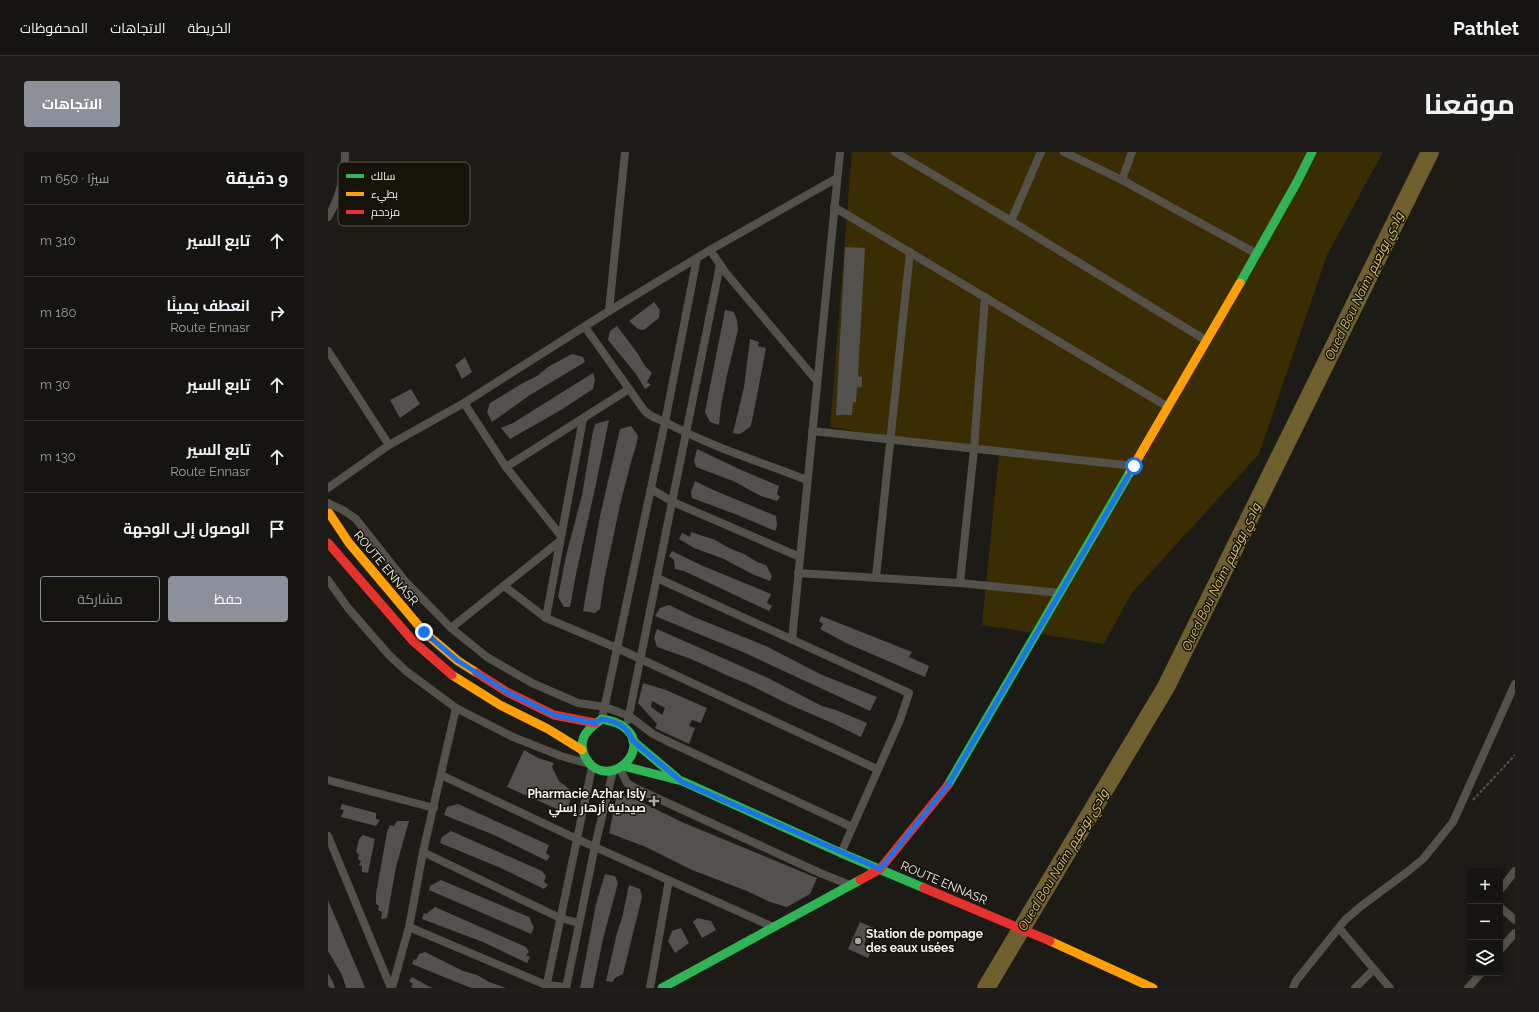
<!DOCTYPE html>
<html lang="ar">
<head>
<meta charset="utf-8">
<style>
  :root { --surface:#151410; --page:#1e1d19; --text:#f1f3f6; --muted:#9d9e9f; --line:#343330; --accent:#8c9099 }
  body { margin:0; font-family:Raleway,Cairo,sans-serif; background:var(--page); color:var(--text); direction:rtl }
  .controls { position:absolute; right:12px; bottom:12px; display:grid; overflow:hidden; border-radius:4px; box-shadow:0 2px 6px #0003 }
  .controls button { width:36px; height:36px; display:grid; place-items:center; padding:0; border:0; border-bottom:1px solid var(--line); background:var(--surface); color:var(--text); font:20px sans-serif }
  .stop { position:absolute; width:12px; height:12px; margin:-9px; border:3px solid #1a73e8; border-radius:50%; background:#fff }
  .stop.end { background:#1a73e8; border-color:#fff; box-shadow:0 1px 4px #0008 }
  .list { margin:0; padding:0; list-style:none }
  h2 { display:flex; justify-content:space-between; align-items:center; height:52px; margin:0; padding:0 16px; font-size:17px }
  h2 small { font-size:13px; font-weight:400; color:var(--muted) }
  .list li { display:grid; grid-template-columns:26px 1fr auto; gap:12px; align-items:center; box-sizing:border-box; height:72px; padding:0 16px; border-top:1px solid var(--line) }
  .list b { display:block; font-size:15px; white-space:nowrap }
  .list p { margin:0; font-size:13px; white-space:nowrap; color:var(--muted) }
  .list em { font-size:13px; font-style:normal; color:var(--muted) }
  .actions { display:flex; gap:8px; padding:12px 16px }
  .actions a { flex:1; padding:9px 0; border:1px solid var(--accent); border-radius:4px; text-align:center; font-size:14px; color:var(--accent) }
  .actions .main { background:var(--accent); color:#fff }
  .icon { flex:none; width:22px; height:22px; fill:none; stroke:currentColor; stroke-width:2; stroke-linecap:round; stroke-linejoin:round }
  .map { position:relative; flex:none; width:1187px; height:836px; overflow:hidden; direction:ltr; border-radius:4px }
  header { display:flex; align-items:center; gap:24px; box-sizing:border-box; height:56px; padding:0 20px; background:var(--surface); border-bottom:1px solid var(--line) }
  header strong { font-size:19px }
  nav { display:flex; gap:22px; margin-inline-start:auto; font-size:14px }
  .intro { display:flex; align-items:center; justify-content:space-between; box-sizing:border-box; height:96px; padding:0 24px }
  h1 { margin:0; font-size:28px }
  .button { padding:10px 18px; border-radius:4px; background:var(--accent); color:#fff; font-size:14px; font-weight:700 }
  main { display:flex; gap:24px; padding:0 24px }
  aside { flex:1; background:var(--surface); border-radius:4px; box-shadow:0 2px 6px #0003 }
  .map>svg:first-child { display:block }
  .green { fill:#3a2d03 }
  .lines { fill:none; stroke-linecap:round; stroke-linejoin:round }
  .river { stroke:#6f5e2e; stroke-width:18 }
  .building { fill:#52514d; fill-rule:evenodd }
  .path { stroke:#585652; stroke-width:2; stroke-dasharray:3 2; stroke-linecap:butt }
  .street { stroke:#54514a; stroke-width:8 }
  .fast { stroke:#30b455; stroke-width:9 }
  .slow { stroke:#ff9f0a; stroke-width:9 }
  .jam { stroke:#e5322d; stroke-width:9 }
  .route { stroke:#1a73e8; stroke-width:5 }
  .poi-dot { fill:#a8a7a1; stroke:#16130b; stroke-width:1.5 }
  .labels { text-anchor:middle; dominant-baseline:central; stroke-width:3; stroke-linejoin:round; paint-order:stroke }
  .street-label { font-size:12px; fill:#f4f2ec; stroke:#16130b }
  .poi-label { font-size:12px; font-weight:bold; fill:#f4f2ec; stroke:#16130b; text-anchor:end }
  .water-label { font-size:13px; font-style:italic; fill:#dfc373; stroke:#16130b }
  .key { fill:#16130b; stroke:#59564e; stroke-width:1 }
  .key-label { font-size:11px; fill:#f4f2ec }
</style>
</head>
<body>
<header>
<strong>Pathlet</strong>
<nav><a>الخريطة</a><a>الاتجاهات</a><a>المحفوظات</a></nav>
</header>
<div class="intro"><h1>موقعنا</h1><a class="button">الاتجاهات</a></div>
<main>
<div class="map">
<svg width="1187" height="836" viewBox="0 0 1187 836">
  <rect width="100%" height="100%" fill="#1c1b16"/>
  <path class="green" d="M524 0H1055L999 103 931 302 803 442 776 492 654 473 671 302 502 275Z"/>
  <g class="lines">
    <path class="river" d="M658 836 838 535 1102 0"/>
  </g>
  <g class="building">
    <path d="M517 95 537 96 530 224 534 225V235H529L528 250H525L524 263H508Z"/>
    <path d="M326 150 332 158 331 166 322 173 316 178 310 177 301 169Z"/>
    <path d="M397 158 406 160 409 168 410 178 399 223 393 254 391 273 382 270 377 260Z"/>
    <path d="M289 174 310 202 317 214 324 221 319 230 323 233 317 237 308 222 280 188 282 179Z"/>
    <path d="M422 187 431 190 430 194 438 196 437 202 424 269 422 275 412 282 405 281 416 235Z"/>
    <path d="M244 202 255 205 257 210 202 243 164 270 159 260 162 251 195 231 209 224 220 215Z"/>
    <path d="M137 205 144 220 134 227 127 213Z"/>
    <path d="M265 221 267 227 265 237 233 258 182 287 173 276 185 271Z"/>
    <path d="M83 237 92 252 72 266 62 248Z"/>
    <path d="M281 268 268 332 248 422 242 455H236L230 445 238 404 254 343 264 284 267 272Z"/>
    <path d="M303 274 310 284 308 294 303 310 292 353 276 429 272 457 267 461 255 459 272 364 292 277Z"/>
    <path d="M369 297 411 317 451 334 449 342 452 345 449 349 433 344 405 329 368 315 366 309Z"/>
    <path d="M367 329 383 337 448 364 449 374 447 379 407 362 364 346 363 340Z"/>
    <path d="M363 380 387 388 401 396 416 402 429 410 438 413 444 424 442 429 424 422 396 407 366 396 351 387 354 381 362 385Z"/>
    <path d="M344 399 375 414 443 442 439 451 444 454 441 459 356 419 347 417 346 408 341 404Z"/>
    <path d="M341 453 366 465 438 494 492 522 549 545 542 559 417 501 327 464 332 456Z"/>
    <path d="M493 464 584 500 581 505 601 514 597 525 518 491 492 477 495 472 491 469Z"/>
    <path d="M329 477 440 526 494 554 508 558 539 571 533 585 502 570 460 552 420 532 405 526 363 507 329 495 326 486Z"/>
    <path d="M315 531 338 538 379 556 373 571 364 568 361 574 367 576 361 592 327 576 329 572 310 551ZM324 549 337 556 334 563 323 555Z"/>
    <path d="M196 598 210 606 226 611 224 615 231 629 245 640 238 661 179 635Z"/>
    <path d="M289 642 311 649 356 671 489 726 482 742 459 755 442 750 419 739 364 718 318 695 281 681Z"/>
    <path d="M14 652 48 661V667L52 668 48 674 13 665 16 658 12 657Z"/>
    <path d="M130 652 221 693 218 701 222 704 219 709 166 683 116 663 119 655Z"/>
    <path d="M69 669H81L68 715 59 766 53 767 54 760 50 758 51 754 48 752V742L59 680 62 673 66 674Z"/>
    <path d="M123 679 214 719 218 724 216 730 220 733 216 737 173 716 112 691 114 685Z"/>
    <path d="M35 683 47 687 40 721 34 720V714L31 713 33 709 30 707 31 703 28 700 31 687Z"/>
    <path d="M277 722 287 724 290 731 275 787 265 836H252L268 752Z"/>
    <path d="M113 728 201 765 206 776 203 782 101 738 102 734Z"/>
    <path d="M301 733 312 737 314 745 295 822 287 826 285 830 278 829 289 781 294 766Z"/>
    <path d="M0 748 34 828 37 836H18L14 823 0 799Z"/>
    <path d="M107 755 198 795 201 800 198 803 202 805 199 811 155 790 94 767 96 761 98 762Z"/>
    <path d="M369 766 383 769 388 778 374 786 365 770Z"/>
    <path d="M532 770 553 779 550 786 540 783 536 793 545 795 540 806 520 797Z"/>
    <path d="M353 776 361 791 347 801 340 789 344 779Z"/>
    <path d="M97 800 135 819 149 823 161 830 178 836H143L84 812 86 807 88 808 91 802Z"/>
    <path d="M0 821 5 830 7 836H0Z"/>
    <path d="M84 825 100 834 105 836H86L83 835 85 832 81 829Z"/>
  </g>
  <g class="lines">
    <path class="path" d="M1145 648 1187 603"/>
    <g class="street">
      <path d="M567 0 683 69 879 189"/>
      <path d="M736 0 794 28 929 102"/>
      <path d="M794 28 804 0"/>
      <path d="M506 55 840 255"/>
      <path d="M0 65C12 45 17 23 17 0"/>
      <path d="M683 69 713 0"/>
      <path d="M382 98 398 121 489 229"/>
      <path d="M281 159 297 0"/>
      <path d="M257 175 316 258C324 267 330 266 339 271 384 295 433 310 479 328"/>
      <path d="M0 199 61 293"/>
      <path d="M136 251 178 315 233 384"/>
      <path d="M484 279 806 314"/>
      <path d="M178 315 301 237"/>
      <path d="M0 336 61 293 136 251 281 159 382 98 509 26"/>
      <path d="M323 337 345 350 472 405"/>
      <path d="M0 351 15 358 28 367 77 429 123 476 159 505 204 531 250 551 277 555 301 564 325 582 337 588 524 675"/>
      <path d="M470 421 632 431 732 441"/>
      <path d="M548 425 582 100"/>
      <path d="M329 426 581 541 572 568 513 701"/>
      <path d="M0 428 20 456 61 503 78 519 128 556 185 585 233 604 261 612"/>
      <path d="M632 431 646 297 657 145"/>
      <path d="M176 434 218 466 289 496 549 617"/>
      <path d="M218 466 255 267"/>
      <path d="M123 476 232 389"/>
      <path d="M464 488 512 0"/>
      <path d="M274 567 337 270 369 106"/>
      <path d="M300 568 392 113"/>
      <path d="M292 617 299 631 307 636 492 721 522 733"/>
      <path d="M113 623 249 687 445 775"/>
      <path d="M0 628 106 656"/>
      <path d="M0 684 63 836"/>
      <path d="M95 700 232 766 251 771"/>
      <path d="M1172 738 1187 719"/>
      <path d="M1172 755 1187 768"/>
      <path d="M81 775 218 833 238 835"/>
      <path d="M1011 776 1062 836"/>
      <path d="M1172 798 1187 781"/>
      <path d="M64 836 81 775 95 700 128 556"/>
      <path d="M218 836 264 615"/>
      <path d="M238 836 267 694 285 619"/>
      <path d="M322 836 341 728"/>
      <path d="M965 836 968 829 1017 768 1032 755 1079 720 1095 707 1125 670 1187 532"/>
      <path d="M1027 836 1046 817"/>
      <path d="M1140 836 1153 821"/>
    </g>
    <g class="fast">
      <path d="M912 131 969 30 984 0"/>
      <path d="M274 567C282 569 291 570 297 576 322 595 289 633 264 614 260 610 256 605 255 599 251 583 263 575 274 567Z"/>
      <path d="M305 589 349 626"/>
      <path d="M295 614 354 629 513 701 596 736"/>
      <path d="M620 633 802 320"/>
      <path d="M334 836 532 728"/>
    </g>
    <g class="slow">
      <path d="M802 320 912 131"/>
      <path d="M1 361 21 391 96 480 130 509 149 521"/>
      <path d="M124 523 172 553 220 577 254 598"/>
      <path d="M722 789 825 836"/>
    </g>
    <g class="jam">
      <path d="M0 391 85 489 124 523"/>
      <path d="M149 521 179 540 226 563 267 571"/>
      <path d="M532 728 552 717 620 633"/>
      <path d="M596 736 722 789"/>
    </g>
  </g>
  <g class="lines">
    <path class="route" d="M96 480 130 509 179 540 226 563 267 571 274 567C289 570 299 573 305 589L354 630 552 717 620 633 806 314"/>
  </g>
  <g class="poi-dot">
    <path d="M324 643h4v4h4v4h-4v4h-4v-4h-4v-4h4z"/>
    <circle cx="530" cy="789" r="4"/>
  </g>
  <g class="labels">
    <g class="street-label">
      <text transform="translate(58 416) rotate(50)">ROUTE ENNASR</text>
      <text transform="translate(616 731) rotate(23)">ROUTE ENNASR</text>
    </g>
    <g class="poi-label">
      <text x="318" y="642">Pharmacie Azhar Isly<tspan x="318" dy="14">صيدلية أزهار إسلي</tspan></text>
      <text x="538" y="782" text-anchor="start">Station de pompage<tspan x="538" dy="14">des eaux usées</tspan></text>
    </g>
    <g class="water-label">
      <text transform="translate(1036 134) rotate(-64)">Oued Bou Naïm وادي بونعيم</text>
      <text transform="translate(893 425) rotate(-64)">Oued Bou Naïm وادي بونعيم</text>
      <text transform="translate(735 708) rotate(-59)">Oued Bou Naïm وادي بونعيم</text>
    </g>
  </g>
  <rect x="10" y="10" width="132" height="64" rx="6" class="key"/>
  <rect x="18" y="22" width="18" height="4" fill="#30b455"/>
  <rect x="18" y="40" width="18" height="4" fill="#ff9f0a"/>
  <rect x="18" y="58" width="18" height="4" fill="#e5322d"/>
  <g class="key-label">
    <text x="43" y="28">سالك</text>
    <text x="43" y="46">بطيء</text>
    <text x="43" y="64">مزدحم</text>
  </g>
</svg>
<div class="controls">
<button>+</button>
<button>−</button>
<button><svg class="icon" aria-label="layers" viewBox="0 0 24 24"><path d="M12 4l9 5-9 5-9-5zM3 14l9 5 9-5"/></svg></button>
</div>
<div class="stop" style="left:806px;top:314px"></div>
<div class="stop end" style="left:96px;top:480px"></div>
</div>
<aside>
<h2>9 دقيقة<small>سيرًا · 650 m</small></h2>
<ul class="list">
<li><svg class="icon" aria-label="ahead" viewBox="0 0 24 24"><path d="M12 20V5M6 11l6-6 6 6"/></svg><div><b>تابع السير</b></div><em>310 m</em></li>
<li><svg class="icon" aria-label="right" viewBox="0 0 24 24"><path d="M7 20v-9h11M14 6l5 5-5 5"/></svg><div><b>انعطف يمينًا</b><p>Route Ennasr</p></div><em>180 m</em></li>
<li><svg class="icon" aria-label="ahead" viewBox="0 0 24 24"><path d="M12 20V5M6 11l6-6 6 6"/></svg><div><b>تابع السير</b></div><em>30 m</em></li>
<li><svg class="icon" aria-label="ahead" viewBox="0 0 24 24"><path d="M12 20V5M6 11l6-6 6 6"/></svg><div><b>تابع السير</b><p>Route Ennasr</p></div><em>130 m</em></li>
<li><svg class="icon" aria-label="arrive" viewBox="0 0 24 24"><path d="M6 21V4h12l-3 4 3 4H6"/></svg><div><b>الوصول إلى الوجهة</b></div></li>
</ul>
<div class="actions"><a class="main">حفظ</a><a>مشاركة</a></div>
</aside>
</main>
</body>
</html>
